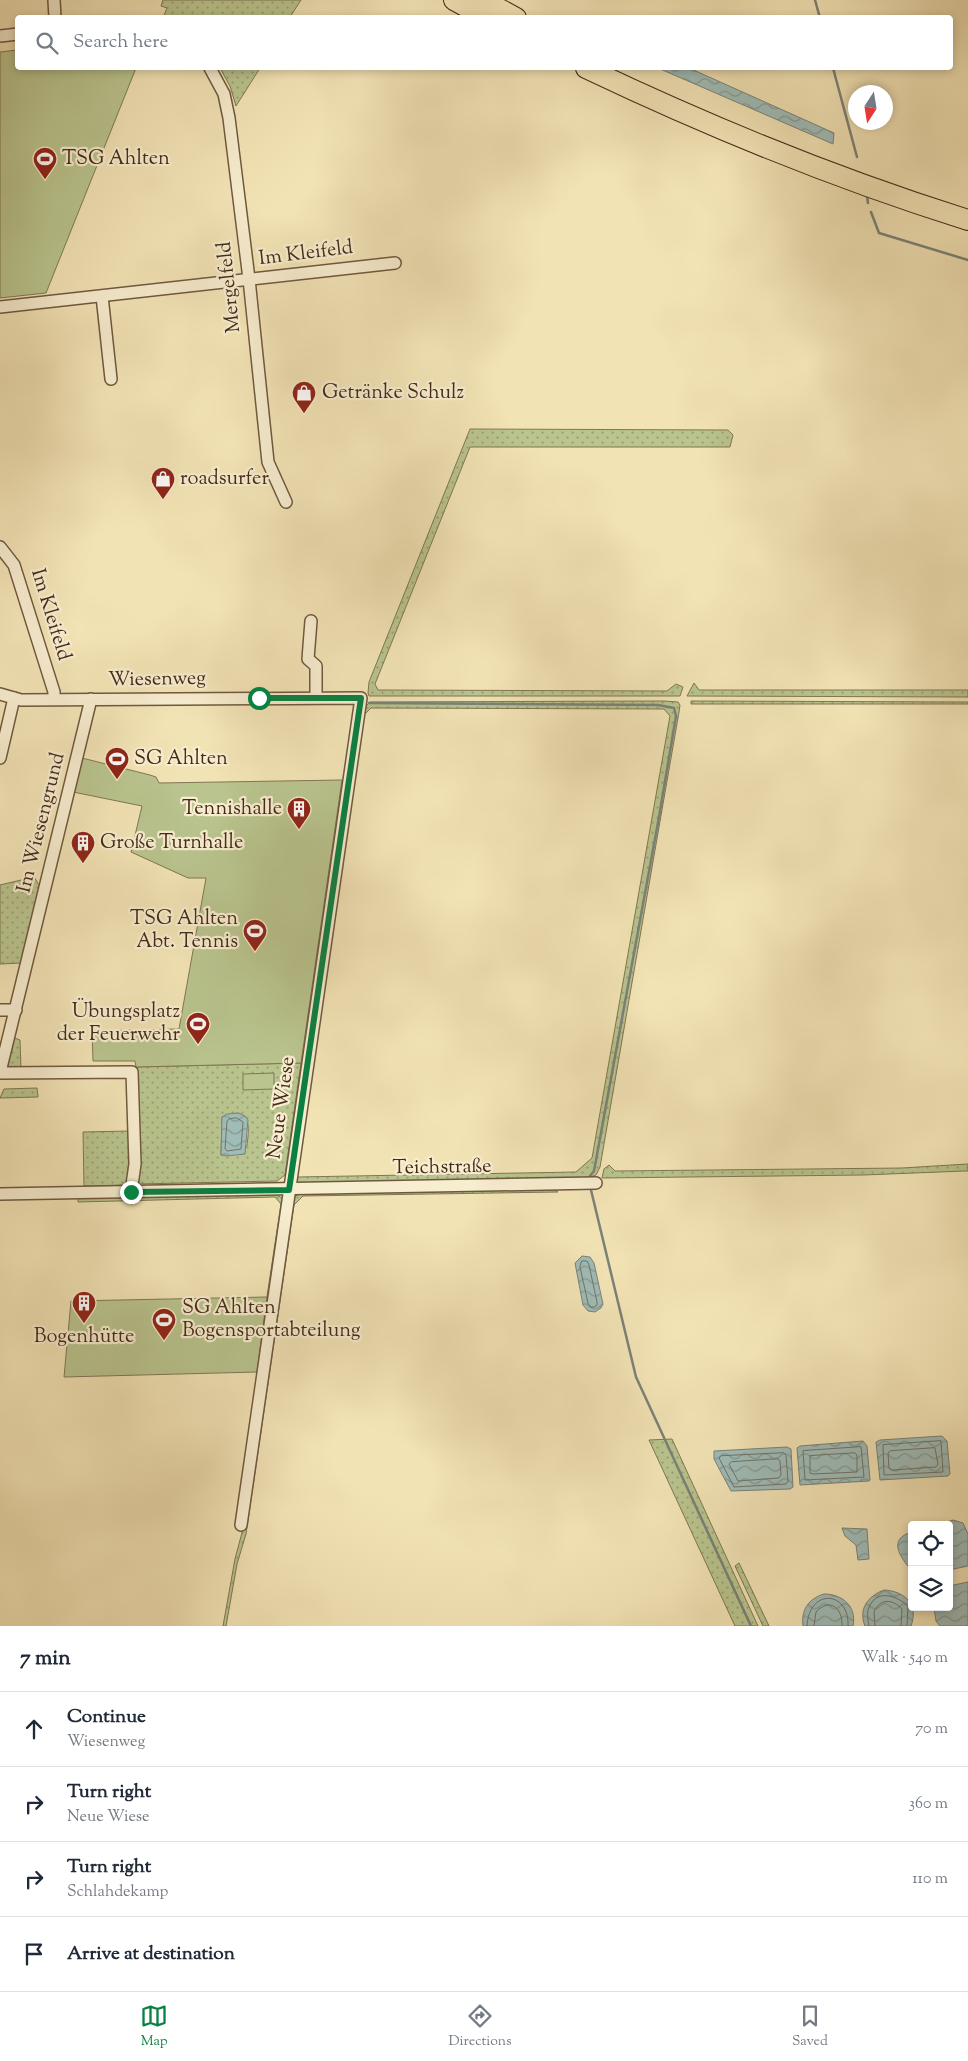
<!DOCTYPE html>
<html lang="en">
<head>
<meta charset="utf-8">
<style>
  :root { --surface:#fff; --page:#f6f6f7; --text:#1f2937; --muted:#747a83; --line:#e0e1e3; --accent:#0b8043 }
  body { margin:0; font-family:"Sorts Mill Goudy",serif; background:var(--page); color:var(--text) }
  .controls { position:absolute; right:15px; bottom:15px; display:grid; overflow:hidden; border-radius:5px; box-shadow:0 2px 8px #0003 }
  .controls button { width:45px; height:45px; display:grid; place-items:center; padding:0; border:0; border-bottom:1px solid var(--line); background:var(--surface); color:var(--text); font:25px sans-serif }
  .compass { position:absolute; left:848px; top:85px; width:45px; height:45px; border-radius:50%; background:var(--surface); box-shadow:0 2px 8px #0003; rotate:192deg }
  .stop { position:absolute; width:15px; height:15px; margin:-11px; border:4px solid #0b8043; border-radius:50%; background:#fff }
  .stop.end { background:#0b8043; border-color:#fff; box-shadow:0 1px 5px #0008 }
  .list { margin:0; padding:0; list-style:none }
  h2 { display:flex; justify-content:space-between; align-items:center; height:65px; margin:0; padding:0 20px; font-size:21px }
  h2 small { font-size:16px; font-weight:400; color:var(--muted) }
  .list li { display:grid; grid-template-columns:32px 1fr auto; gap:15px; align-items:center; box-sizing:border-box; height:75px; padding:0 20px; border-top:1px solid var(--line) }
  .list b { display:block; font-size:19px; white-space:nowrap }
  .list p { margin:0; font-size:16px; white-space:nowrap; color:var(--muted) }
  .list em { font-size:16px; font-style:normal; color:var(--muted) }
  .icon { flex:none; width:28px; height:28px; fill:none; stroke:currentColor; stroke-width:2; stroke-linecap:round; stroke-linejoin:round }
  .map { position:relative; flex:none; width:968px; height:1626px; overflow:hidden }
  .search { position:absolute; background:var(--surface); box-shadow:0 2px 8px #0003; left:15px; right:15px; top:15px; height:55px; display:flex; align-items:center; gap:12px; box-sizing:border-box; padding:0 18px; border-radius:5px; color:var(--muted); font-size:19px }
  .sheet { height:365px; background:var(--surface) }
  nav { display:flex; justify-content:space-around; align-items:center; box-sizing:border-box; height:70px; border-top:1px solid var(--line); background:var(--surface); font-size:14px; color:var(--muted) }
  nav a { display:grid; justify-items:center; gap:2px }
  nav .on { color:var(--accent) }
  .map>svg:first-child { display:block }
  .grass { fill:url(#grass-dots); stroke:#7f7754; fill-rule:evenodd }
  .garden { fill:#b9c48e; stroke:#7f7754 }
  .water { fill:url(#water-waves); stroke:#7b8278 }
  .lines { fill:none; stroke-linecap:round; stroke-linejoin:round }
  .shore { stroke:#727368; stroke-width:1 }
  .stream { stroke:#7b8278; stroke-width:2.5 }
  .street-casing { stroke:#705840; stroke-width:14 }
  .highway-casing { stroke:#452a19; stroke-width:22 }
  .street { stroke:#f7edcf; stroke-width:11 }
  .highway { stroke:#f2e3b5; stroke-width:20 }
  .route { stroke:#0b8043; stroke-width:6 }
  .labels { text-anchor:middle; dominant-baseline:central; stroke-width:4.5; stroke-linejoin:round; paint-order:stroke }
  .poi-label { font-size:20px; fill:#452a19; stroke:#f7edcf; text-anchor:start }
  .street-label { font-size:20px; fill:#452a19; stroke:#f7edcf }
</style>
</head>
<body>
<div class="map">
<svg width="968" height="1626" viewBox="0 0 968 1626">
  <defs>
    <pattern id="grass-dots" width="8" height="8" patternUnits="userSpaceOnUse" patternTransform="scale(1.25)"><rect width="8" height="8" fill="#b9c48e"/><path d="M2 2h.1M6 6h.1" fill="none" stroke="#989f73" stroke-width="1.8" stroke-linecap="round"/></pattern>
    <pattern id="water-waves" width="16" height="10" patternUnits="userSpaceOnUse" patternTransform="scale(1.25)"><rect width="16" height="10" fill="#9fbcb7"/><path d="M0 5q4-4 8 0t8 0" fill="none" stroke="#839994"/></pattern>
  </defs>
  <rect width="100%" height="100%" fill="#f2e3b5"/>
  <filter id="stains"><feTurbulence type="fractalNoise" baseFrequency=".004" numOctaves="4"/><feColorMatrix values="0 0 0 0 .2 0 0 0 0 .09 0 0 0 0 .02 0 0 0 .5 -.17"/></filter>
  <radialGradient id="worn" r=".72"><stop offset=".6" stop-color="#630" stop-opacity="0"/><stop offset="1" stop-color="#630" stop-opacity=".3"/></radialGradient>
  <g class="grass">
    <path d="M163 0H301L290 17 163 18 167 8 161 6Z"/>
    <path d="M220 68H260L236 106 230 86Z"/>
    <path d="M470 429 728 430 733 435 730 447H470L375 684 378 690 667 691 676 684 683 687 680 696H369L368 693 369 682Z"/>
    <path d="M694 683 699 690H968V697L687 696Z"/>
    <path d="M664 701 678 702 680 705 679 712 600 1167 596 1175 588 1178 299 1185 295 1181 364 708 370 702ZM371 708 664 709 670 716 592 1158 576 1172 297 1177 363 716Z"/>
    <path d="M691 701 968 702V704H691Z"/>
    <path d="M34 877 41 888 22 963 0 964V885Z"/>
    <path d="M12 1037 20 1040 21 1070H10L5 1065Z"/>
    <path d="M301 1063 285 1175 277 1181 136 1184 139 1164 136 1067ZM238 1113C252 1118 248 1133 247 1146L221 1155 222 1117Z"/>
    <path d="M37 1088 38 1097 0 1098 4 1089Z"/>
    <path d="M130 1131 131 1163 128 1185 84 1186 83 1132Z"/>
    <path d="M968 1164V1171H965L863 1175 602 1178 604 1169 609 1165 615 1171 902 1168Z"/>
    <path d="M552 1189 558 1192 303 1196 294 1205 246 1534 237 1564 226 1626H223L235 1559 244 1525 291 1199 299 1194Z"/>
    <path d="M261 1194 277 1195 285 1200 270 1303H266L281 1204 275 1197 78 1202V1198Z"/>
    <path d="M672 1439 758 1626H735L649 1440Z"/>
    <path d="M739 1563 769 1626H763L735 1566Z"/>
  </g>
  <g class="garden">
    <path d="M17 50 18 68H136L46 293 0 298V52Z"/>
    <path d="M82 758 150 775 156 777 159 783 342 780 301 1063 136 1067 135 1061H93L92 1031 179 1029 206 878H188L131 852 142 806 73 792Z"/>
    <path d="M274 1073V1089L243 1090V1074Z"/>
    <path d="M267 1297 257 1372 64 1377 71 1301Z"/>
  </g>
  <g class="water">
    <path d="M658 68H689L834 133 833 144Z"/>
    <path d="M238 1113 245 1116 248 1120 245 1154 226 1156 221 1155 222 1117 227 1114Z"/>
    <path d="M582 1256 590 1257 594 1263 603 1304 601 1308 595 1312 588 1311 583 1305 575 1263Z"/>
    <path d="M942 1436 947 1441 950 1474 948 1476 880 1480 876 1442 880 1440Z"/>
    <path d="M863 1441 867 1446 870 1480 869 1481 800 1485 797 1448 800 1446Z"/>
    <path d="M787 1447 791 1449 793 1487 790 1489 731 1491 714 1459V1451Z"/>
    <path d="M953 1520 963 1523 968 1534V1566L949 1570V1525H937Z"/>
    <path d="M842 1528 867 1529 869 1559 858 1560 856 1545 845 1536Z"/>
    <path d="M912 1532V1571C900 1557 887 1539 912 1532Z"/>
    <path d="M968 1582V1626H940L936 1621 934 1607H949V1586Z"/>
    <path d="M884 1590C905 1591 919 1605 911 1626H865C858 1609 868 1596 884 1590Z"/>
    <path d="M824 1594C842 1594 857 1606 853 1626H803C801 1610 808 1599 824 1594Z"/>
  </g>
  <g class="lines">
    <g class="shore">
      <path d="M237 1118 243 1122 241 1149 227 1151 225 1149 227 1121 229 1119Z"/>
      <path d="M582 1261H587L589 1265 597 1302V1305L594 1307H590L588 1303 580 1267Z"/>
      <path d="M941 1441 943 1472 884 1475 883 1445Z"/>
      <path d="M861 1447 864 1477 805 1480 803 1451Z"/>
      <path d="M935 1448 938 1464 936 1467 892 1470 889 1468 888 1453 890 1451Z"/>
      <path d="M784 1453 786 1455 788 1481 786 1484 734 1487 719 1458 721 1456Z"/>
      <path d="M855 1453 857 1455V1472L813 1474 810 1473V1456Z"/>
      <path d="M778 1459 780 1461 781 1475 779 1478 738 1481 729 1464 731 1462Z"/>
      <path d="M807 1626C809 1587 850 1591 848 1626"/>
      <path d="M814 1626 816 1612C830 1597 843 1608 842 1626"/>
      <path d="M869 1626C868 1620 867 1615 868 1610 875 1588 896 1595 908 1606L907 1626"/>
      <path d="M875 1626 874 1612C880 1598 893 1599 902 1609L901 1626"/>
    </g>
    <g class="stream">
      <path d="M815 0 820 18"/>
      <path d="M833 68 857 157"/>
      <path d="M867 196 868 203"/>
      <path d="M871 212 879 233 968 260"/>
      <path d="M369 703 658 705 674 708 676 716 659 817 594 1171 590 1176"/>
      <path d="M591 1190 636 1377 751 1626"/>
    </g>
    <defs>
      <g id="street">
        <path d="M54 0 55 18"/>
        <path d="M0 36 18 34"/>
        <path d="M210 68 224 94 229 118 249 279 268 462 286 502"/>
        <path d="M102 296 111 379"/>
        <path d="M0 307 395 263"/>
        <path d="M0 547 14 565 54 692V699"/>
        <path d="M311 621 308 659 316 666V697"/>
        <path d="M0 694 21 700 361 698 241 1525"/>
        <path d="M0 758 14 698"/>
        <path d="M0 1010H16"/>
        <path d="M0 1072 91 699"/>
        <path d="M0 1073 132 1072 135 1164 131 1192"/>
        <path d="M0 1194 596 1183"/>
      </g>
      <g id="highway">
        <path d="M454 0 487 18"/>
        <path d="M483 0 516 18"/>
        <path d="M586 68C710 127 837 179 968 220"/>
      </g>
    </defs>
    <use href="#street" class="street-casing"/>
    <use href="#highway" class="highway-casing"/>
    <use href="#street" class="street"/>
    <use href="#highway" class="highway"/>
  </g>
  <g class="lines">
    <path class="route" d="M131 1192 289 1190 361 698H259"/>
  </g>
  <defs>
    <symbol id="stadium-pin" viewBox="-11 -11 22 30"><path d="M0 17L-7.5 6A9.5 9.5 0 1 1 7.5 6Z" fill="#8f2418" stroke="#f7edcf"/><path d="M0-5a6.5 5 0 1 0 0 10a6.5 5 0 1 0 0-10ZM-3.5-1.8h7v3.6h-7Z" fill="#fff"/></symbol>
    <symbol id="shop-pin" viewBox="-11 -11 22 30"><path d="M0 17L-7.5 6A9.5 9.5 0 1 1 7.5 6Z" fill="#8f2418" stroke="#f7edcf"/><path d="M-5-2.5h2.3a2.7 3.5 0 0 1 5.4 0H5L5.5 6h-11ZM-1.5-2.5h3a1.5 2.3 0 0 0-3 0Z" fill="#fff"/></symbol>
    <symbol id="building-pin" viewBox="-11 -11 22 30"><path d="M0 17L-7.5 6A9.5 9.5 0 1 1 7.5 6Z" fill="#8f2418" stroke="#f7edcf"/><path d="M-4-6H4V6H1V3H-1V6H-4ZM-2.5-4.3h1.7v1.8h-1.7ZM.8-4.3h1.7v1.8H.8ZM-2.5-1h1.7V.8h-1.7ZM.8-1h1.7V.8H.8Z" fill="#fff"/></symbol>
  </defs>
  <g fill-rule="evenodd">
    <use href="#stadium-pin" x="31" y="145" width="28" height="38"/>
    <use href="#shop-pin" x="290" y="379" width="28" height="38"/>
    <use href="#shop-pin" x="149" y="465" width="28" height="38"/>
    <use href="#stadium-pin" x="103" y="745" width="28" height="38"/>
    <use href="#building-pin" x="285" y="795" width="28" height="38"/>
    <use href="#building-pin" x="69" y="829" width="28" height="38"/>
    <use href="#stadium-pin" x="241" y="917" width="28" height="38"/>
    <use href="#stadium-pin" x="184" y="1010" width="28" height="38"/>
    <use href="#building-pin" x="70" y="1289" width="28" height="38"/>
    <use href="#stadium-pin" x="150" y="1306" width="28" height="38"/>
  </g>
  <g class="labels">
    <g class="poi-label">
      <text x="62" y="159">TSG Ahlten</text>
      <text x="322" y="393">Getränke Schulz</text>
      <text x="180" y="479">roadsurfer</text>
      <text x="134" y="759">SG Ahlten</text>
      <text x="282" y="809" text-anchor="end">Tennishalle</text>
      <text x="100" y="843">Große Turnhalle</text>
      <text x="238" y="919" text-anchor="end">TSG Ahlten<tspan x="238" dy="23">Abt. Tennis</tspan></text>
      <text x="180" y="1012" text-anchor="end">Übungsplatz<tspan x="180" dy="23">der Feuerwehr</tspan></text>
      <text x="182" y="1308">SG Ahlten<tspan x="182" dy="23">Bogensportabteilung</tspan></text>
      <text x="84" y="1337" text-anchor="middle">Bogenhütte</text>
    </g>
    <g class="street-label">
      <text transform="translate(306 254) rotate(-7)">Im Kleifeld</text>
      <text transform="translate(230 287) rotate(-96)">Mergelfeld</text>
      <text transform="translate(50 615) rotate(73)">Im Kleifeld</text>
      <text transform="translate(157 680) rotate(-1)">Wiesenweg</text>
      <text transform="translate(42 823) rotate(-76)">Im Wiesengrund</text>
      <text transform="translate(282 1108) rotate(-82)">Neue Wiese</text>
      <text transform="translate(442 1168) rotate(-1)">Teichstraße</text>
    </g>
  </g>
  <rect width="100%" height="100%" filter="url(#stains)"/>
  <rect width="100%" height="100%" fill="url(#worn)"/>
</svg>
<div class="controls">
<button><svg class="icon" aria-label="locate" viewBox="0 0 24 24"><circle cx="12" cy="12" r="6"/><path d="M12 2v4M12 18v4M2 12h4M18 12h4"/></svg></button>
<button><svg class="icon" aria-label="layers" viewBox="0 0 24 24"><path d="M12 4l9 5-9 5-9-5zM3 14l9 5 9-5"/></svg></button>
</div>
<svg class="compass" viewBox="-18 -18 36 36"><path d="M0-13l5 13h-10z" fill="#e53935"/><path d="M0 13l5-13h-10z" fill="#747a83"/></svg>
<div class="stop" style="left:259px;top:698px"></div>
<div class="stop end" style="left:131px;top:1192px"></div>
<div class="search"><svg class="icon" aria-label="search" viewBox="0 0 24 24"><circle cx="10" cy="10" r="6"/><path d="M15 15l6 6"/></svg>Search here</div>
</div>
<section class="sheet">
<h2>7 min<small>Walk · 540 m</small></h2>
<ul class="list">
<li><svg class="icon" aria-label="ahead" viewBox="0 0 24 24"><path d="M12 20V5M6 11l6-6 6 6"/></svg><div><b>Continue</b><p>Wiesenweg</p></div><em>70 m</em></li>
<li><svg class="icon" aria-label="right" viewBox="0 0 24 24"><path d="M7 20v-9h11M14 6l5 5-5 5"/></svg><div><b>Turn right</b><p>Neue Wiese</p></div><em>360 m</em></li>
<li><svg class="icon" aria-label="right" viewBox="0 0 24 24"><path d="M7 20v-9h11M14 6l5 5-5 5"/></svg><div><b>Turn right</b><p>Schlahdekamp</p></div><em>110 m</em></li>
<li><svg class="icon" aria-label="arrive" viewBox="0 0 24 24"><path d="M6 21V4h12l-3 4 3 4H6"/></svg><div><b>Arrive at destination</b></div></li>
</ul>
</section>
<nav>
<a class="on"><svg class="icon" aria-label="map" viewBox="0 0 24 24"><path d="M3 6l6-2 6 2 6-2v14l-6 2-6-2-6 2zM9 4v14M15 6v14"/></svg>Map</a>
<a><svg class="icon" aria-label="directions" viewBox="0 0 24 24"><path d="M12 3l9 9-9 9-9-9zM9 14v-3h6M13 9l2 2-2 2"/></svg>Directions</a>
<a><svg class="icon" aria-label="saved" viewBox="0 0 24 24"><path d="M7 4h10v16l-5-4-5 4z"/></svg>Saved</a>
</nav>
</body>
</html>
